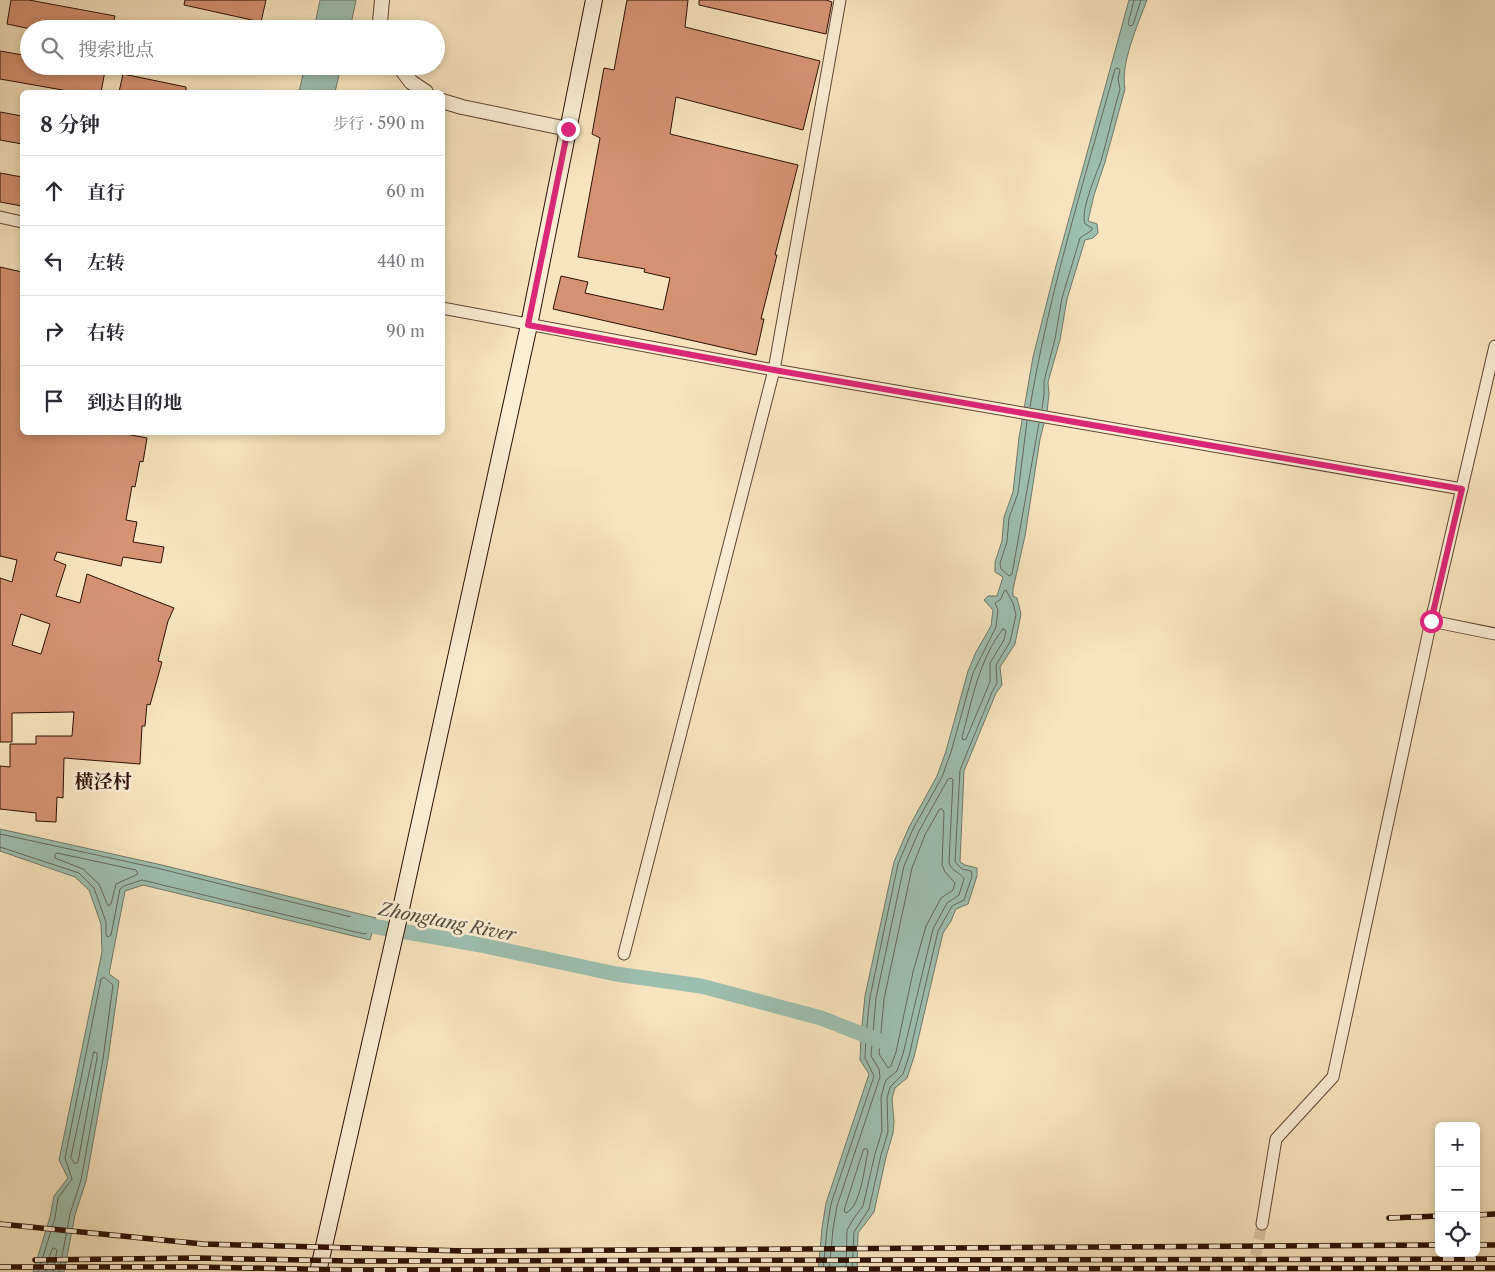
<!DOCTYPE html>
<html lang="zh">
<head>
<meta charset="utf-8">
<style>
  :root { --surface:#fff; --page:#f7f7f7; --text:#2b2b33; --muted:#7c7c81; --line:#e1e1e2 }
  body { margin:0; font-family:"Libre Caslon Text","Noto Serif SC",serif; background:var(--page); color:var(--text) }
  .controls { position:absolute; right:15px; bottom:15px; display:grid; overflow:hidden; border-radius:8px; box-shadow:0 2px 8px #0003 }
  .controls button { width:45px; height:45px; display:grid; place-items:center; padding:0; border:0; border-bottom:1px solid var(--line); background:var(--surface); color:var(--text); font:25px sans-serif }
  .stop { position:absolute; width:15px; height:15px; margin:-11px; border:4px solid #db2777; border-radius:50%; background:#fff }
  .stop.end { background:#db2777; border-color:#fff; box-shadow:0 1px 5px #0008 }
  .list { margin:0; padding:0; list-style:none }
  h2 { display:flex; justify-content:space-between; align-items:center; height:65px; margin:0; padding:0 20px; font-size:21px }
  h2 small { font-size:16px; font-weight:400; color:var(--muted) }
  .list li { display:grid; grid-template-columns:32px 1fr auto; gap:15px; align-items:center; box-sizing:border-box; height:70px; padding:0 20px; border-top:1px solid var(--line) }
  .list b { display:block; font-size:19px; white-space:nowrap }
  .list em { font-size:16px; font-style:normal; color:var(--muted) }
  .icon { flex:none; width:28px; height:28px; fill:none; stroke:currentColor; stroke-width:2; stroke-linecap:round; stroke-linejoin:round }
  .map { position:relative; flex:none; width:1495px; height:1272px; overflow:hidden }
  .search { position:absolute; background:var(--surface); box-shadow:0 2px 8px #0003; left:20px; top:20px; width:425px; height:55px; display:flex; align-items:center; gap:12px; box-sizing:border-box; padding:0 18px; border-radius:28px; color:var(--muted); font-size:19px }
  .panel { position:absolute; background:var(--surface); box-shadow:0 2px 8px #0003; left:20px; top:90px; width:425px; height:345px; border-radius:8px }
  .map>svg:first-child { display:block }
  .water { fill:#9dbfaf; stroke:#70796b }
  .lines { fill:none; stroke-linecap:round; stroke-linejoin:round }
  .shore { stroke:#65685a; stroke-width:1 }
  .canal { stroke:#9dbfaf; stroke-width:15 }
  .building { fill:#d59373; stroke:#2d1004; fill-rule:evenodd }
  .minor-tunnel { stroke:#dac5a3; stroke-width:11; stroke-dasharray:11 5.5; stroke-linecap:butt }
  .minor-casing { stroke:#604533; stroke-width:13 }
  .tertiary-casing { stroke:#604533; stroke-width:16 }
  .secondary-casing { stroke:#2d1004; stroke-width:18 }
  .minor { stroke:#faeed5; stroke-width:11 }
  .tertiary { stroke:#faeed5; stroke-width:14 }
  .secondary { stroke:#faeed5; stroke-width:16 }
  .rail-casing { stroke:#2d1004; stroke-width:5.5 }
  .rail { stroke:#faeed5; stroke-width:4; stroke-dasharray:11; stroke-linecap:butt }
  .route { stroke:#db2777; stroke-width:6 }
  .labels { text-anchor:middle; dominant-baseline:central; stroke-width:5; stroke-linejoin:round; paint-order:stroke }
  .water-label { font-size:18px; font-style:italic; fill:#544d40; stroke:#faeed5 }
  .quarter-label { font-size:19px; font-weight:bold; fill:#2d1004; stroke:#faeed5 }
</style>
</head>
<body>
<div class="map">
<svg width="1495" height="1272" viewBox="0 0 1495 1272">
  <rect width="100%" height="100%" fill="#f8e5bf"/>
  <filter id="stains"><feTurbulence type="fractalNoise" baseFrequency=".004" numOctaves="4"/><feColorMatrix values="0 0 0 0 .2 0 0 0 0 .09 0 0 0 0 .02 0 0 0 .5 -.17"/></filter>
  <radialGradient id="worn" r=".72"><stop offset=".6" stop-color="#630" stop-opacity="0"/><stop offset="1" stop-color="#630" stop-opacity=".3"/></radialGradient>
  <g class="water">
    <path d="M320 0H356L350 29H314Z"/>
    <path d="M1129 0H1147C1138 24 1120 64 1125 89L1105 162 1094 195 1088 221 1097 224 1098 233 1093 238 1085 240 1067 299 1060 340 1048 382 1049 394 1047 412 1040 439 1025 536 1013 589V596L1017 598 1021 614 1015 644 1000 667 1002 685 996 693 964 771 960 862 965 865 977 868V876L968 904 956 909 951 921 943 933 914 1057 907 1078 895 1088 892 1098 894 1122 893 1133 886 1157 874 1212 858 1233 857 1272H818L822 1228 826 1203 869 1074 860 1060 861 1035 865 996 894 862 909 827 937 776 946 751 968 671 976 652 991 626 993 610 984 600 988 596H997L1003 577 995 572V562L1002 541 1004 517 1013 492 1019 438 1033 357 1056 266Z"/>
    <path d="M305 66H341L335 92H299Z"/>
    <path d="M0 829 162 865 376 918 370 940 143 885 125 891 109 974 119 981 108 1059 86 1181 75 1215 64 1272H33L50 1217 54 1196 68 1178 59 1160 102 952 101 924 89 890 75 877 0 851Z"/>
  </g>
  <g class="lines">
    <g class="shore">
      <path d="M1134 0 1128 24 1130 26 1133 25 1141 0"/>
      <path d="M1030 407C1049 293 1084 181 1115 69L1118 68 1120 70 1118 79 1120 89C1113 113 1108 137 1101 161 1096 175 1080 211 1085 224L1092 228V230L1080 238 1062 298 1055 339 1044 381V394L1042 409"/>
      <path d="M1027 421 1018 493 1009 518 1007 542 1000 563 1001 569 1009 576 1012 574 1039 423"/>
      <path d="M1003 629 1006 631 1004 640 990 663V682L966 739 963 740 962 737C972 701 979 659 1003 629Z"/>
      <path d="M942 809 944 812 942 865 945 872 955 883 953 890 941 898 926 926 913 972 896 1052 891 1066 888 1068 879 1054 884 999 912 868 925 835 939 810Z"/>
      <path d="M0 834 161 869 367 921 369 924 367 933 364 934 142 880 124 886 120 889 111 935 108 937 106 935V922L94 888 79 873 0 847"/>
      <path d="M57 853 136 870 138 874 116 884 111 904 108 906 99 884 83 869 55 858V855Z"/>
      <path d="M94 1052 97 1053V1058L78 1162 75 1164 71 1158Z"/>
      <path d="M864 1149H867L868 1152C864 1168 861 1206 846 1213L844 1211 845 1207Z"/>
      <path d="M38 1272 55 1218 58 1198 72 1179 65 1158 101 979 104 977 113 985 103 1059 81 1180 70 1214 59 1272"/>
      <path d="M45 1272 52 1249 54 1248 57 1250 53 1272"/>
      <path d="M823 1272 827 1229 831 1204 874 1076 865 1058 866 1035 870 997 898 864 913 829 942 777 951 752 973 673 996 627 998 610 995 603 1001 599 1004 591 1006 590 1013 603 1016 615 1010 642 996 665 997 683 992 692 960 770 955 862 962 869 971 871 972 876 964 900 952 906 938 931 909 1056 903 1074 890 1087 887 1098 888 1132 881 1155 869 1209 854 1232 852 1272"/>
      <path d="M829 1272 833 1229 837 1206 880 1077 879 1069 871 1056 876 998 904 866 919 831 948 779 951 778 953 780 949 862C951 872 961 872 964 879L959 895 947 903 933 929 903 1054 897 1071 886 1080 884 1086 881 1097 882 1131 875 1154 863 1206 854 1218 847 1230 846 1272"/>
    </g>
    <path class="canal" d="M355 923 481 945 616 974 701 986 821 1018 880 1041"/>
  </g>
  <g class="building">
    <path d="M11 0H29L115 16 112 29H31L7 24Z"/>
    <path d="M185 0H266L261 22 184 5Z"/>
    <path d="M627 0H688L685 27 820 61 803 130 676 97 670 134 798 165 775 255H777L761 319H764L756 355 553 309 561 276 588 282 585 293 663 310 670 278 644 272 645 269 578 257 600 138 592 134 604 68 614 70Z"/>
    <path d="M699 0H826L832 2 826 34 699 5Z"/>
    <path d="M0 51 29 56V66H85L105 71 101 92H74L0 79Z"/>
    <path d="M123 74 186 87V92H119Z"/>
    <path d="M0 112 22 116V144L0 140Z"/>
    <path d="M0 173 22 177V206L0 202Z"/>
    <path d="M0 267 22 272V432H115L147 438 143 462 140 461 135 487 132 486 126 520 137 522 133 542 164 547 161 563 123 557 121 566 57 552 54 560 66 565 56 596 80 603 87 574 174 608 168 621 158 661 162 662 157 680 150 705 147 704 145 726H142L140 764 64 758 63 798 57 797 56 822 36 821V813L0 809V766L10 767V744H36V736H72L74 712 12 713V742H0V578L12 582 17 560 0 556ZM21 614 50 624 41 654 12 645Z"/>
  </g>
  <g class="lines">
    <path class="minor-tunnel" d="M1252 1272 1262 1224"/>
    <defs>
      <g id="minor">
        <path d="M0 217 22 222"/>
        <path d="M442 308 774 370 1462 489"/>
        <path d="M1495 346 1431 621 1495 634"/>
        <path d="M624 954 774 370 840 0"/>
        <path d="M1262 1224 1276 1139 1333 1077 1431 621"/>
      </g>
      <g id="tertiary">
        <path d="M382 0 380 22 382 29"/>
        <path d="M399 66 411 82 426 92"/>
        <path d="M442 101 462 107 568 129"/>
      </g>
      <path id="secondary" d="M318 1272 402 904 529 325 594 0"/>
    </defs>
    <use href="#minor" class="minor-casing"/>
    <use href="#tertiary" class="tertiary-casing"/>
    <use href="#secondary" class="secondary-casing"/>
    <use href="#minor" class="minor"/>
    <use href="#tertiary" class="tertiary"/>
    <use href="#secondary" class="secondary"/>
    <defs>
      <g id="rail">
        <path d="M1476 1215 1495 1214"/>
        <path d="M1389 1218 1439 1216"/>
        <path d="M0 1224 203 1244 465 1251 1439 1245"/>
        <path d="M1476 1245H1495"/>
        <path d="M35 1260 197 1258 352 1261 1495 1259"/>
        <path d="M0 1267H197L351 1270 1495 1268"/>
      </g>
    </defs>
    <use href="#rail" class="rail-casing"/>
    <use href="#rail" class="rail"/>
  </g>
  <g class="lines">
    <path class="route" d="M568 129 528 325 774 370 1462 489 1431 621"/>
  </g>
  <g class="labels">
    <g class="water-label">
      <text transform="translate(447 922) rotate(11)">Zhongtang River</text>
    </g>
    <g class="quarter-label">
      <text x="103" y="781">横泾村</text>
    </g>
  </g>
  <rect width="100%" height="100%" filter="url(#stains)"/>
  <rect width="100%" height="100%" fill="url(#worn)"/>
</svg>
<div class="controls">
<button>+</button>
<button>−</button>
<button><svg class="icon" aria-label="locate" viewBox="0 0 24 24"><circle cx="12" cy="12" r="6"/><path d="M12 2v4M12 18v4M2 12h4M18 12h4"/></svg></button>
</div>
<div class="stop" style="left:1431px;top:621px"></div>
<div class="stop end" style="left:568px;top:129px"></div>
<div class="search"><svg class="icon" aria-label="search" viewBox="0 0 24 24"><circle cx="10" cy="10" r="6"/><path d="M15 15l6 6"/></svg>搜索地点</div>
<section class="panel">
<h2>8 分钟<small>步行 · 590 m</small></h2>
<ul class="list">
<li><svg class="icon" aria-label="ahead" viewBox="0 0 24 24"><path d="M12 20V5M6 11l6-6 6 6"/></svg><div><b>直行</b></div><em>60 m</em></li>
<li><svg class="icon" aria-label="left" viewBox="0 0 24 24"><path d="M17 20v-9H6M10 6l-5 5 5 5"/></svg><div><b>左转</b></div><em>440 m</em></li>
<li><svg class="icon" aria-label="right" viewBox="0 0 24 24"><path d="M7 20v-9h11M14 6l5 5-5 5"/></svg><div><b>右转</b></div><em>90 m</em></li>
<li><svg class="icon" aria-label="arrive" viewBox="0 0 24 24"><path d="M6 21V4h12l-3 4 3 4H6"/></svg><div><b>到达目的地</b></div></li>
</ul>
</section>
</div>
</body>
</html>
